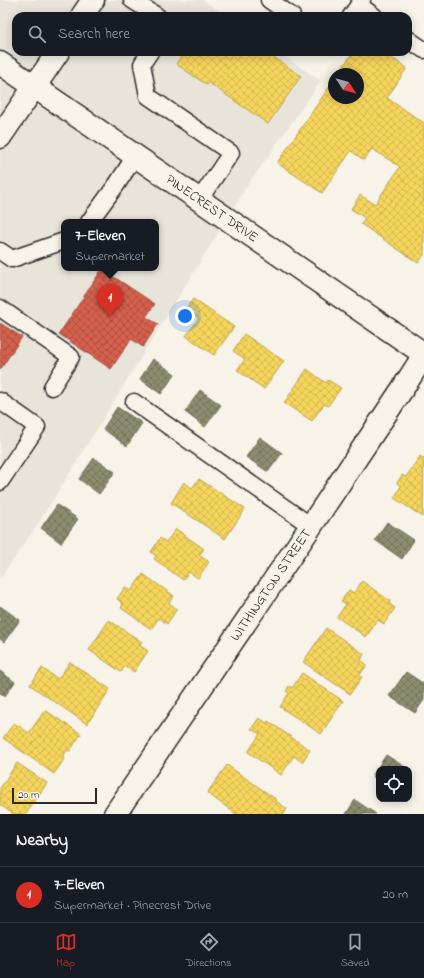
<!DOCTYPE html>
<html lang="en">
<head>
<meta charset="utf-8">
<style>
  :root { --surface:#171b24; --page:#242831; --text:#f1f3f6; --muted:#9ea1a6; --line:#363941; --accent:#d93025 }
  body { margin:0; font-family:"Indie Flower",sans-serif; background:var(--page); color:var(--text) }
  .controls { position:absolute; right:12px; bottom:12px; display:grid; overflow:hidden; border-radius:8px; box-shadow:0 2px 10px #0003 }
  .controls button { width:36px; height:36px; display:grid; place-items:center; padding:0; border:0; border-bottom:1px solid var(--line); background:var(--surface); color:var(--text); font:20px sans-serif }
  .compass { position:absolute; left:328px; top:68px; width:36px; height:36px; border-radius:50%; background:var(--surface); box-shadow:0 2px 10px #0003; rotate:126deg }
  .scale { position:absolute; left:12px; bottom:10px; width:85px; box-sizing:border-box; padding-left:4px; border:2px solid #2b2b2b; border-top:0; font-size:11px; line-height:14px; white-space:nowrap; color:#2b2b2b; -webkit-text-stroke:3px #f7f3e8; paint-order:stroke }
  .you { position:absolute; left:185px; top:316px; width:14px; height:14px; margin:-10px; border:3px solid #fff; border-radius:50%; background:#1a73e8; box-shadow:0 0 0 6px #1a73e833 }
  .badge { display:grid; place-items:center; width:26px; height:26px; border-radius:50%; background:var(--accent); color:#fff; font-size:13px; font-weight:700 }
  .pin { position:absolute; translate:-50% -33px; filter:drop-shadow(0 1px 2px #0008) }
  .pin::after { content:''; position:absolute; top:21px; width:14px; height:12px; background:inherit; clip-path:polygon(0 0,100% 0,50% 100%) }
  .popup { position:absolute; left:61px; top:219px; width:98px; height:52px; box-sizing:border-box; display:grid; place-content:center; border-radius:8px; background:var(--surface); filter:drop-shadow(0 1px 3px #0005); font-size:13px; white-space:nowrap; color:var(--muted) }
  .popup b { font-size:15px; color:var(--text) }
  .popup::after { content:''; position:absolute; left:50%; top:100%; margin-left:-8px; border:8px solid transparent; border-top-color:var(--surface) }
  .list { margin:0; padding:0; list-style:none }
  h2 { display:flex; justify-content:space-between; align-items:center; height:52px; margin:0; padding:0 16px; font-size:17px }
  h2 small { font-size:13px; font-weight:400; color:var(--muted) }
  .list li { display:grid; grid-template-columns:26px 1fr auto; gap:12px; align-items:center; box-sizing:border-box; height:56px; padding:0 16px; border-top:1px solid var(--line) }
  .list b { display:block; font-size:15px; white-space:nowrap }
  .list p { margin:0; font-size:13px; white-space:nowrap; color:var(--muted) }
  .list em { font-size:13px; font-style:normal; color:var(--muted) }
  .icon { flex:none; width:22px; height:22px; fill:none; stroke:currentColor; stroke-width:2; stroke-linecap:round; stroke-linejoin:round }
  .map { position:relative; flex:none; width:424px; height:814px; overflow:hidden }
  .search { position:absolute; background:var(--surface); box-shadow:0 2px 10px #0003; left:12px; right:12px; top:12px; height:44px; display:flex; align-items:center; gap:10px; box-sizing:border-box; padding:0 14px; border-radius:12px; color:var(--muted); font-size:15px }
  .sheet { height:108px; background:var(--surface) }
  nav { display:flex; justify-content:space-around; align-items:center; box-sizing:border-box; height:56px; border-top:1px solid var(--line); background:var(--surface); font-size:11px; color:var(--muted) }
  nav a { display:grid; justify-items:center; gap:2px }
  nav .on { color:var(--accent) }
  .map>svg:first-child { display:block }
  .built { fill:#e8e4da; fill-rule:evenodd }
  .homes { fill:url(#homes-cross-hatch); stroke:#b9a24d }
  .shops { fill:url(#shops-cross-hatch); stroke:#a35043 }
  .industry { fill:url(#industry-cross-hatch); stroke:#6f6f5a }
  .lines { fill:none; stroke-linecap:round; stroke-linejoin:round }
  .service-casing { stroke:#2b2b2b; stroke-width:19 }
  .minor-casing { stroke:#2b2b2b; stroke-width:25 }
  .tertiary-casing { stroke:#2b2b2b; stroke-width:25 }
  .secondary-casing { stroke:#2b2b2b; stroke-width:25 }
  .service { stroke:#f7f3e8; stroke-width:16 }
  .minor { stroke:#f7f3e8; stroke-width:22 }
  .tertiary { stroke:#f7f3e8; stroke-width:22 }
  .secondary { stroke:#f7f3e8; stroke-width:22 }
  .labels { text-anchor:middle; dominant-baseline:central; stroke-width:4; stroke-linejoin:round; paint-order:stroke }
  .street-label { font-size:14px; fill:#2b2b2b; stroke:#f7f3e8 }
</style>
</head>
<body>
<div class="map">
<svg width="424" height="814" viewBox="0 0 424 814">
  <defs>
    <pattern id="homes-cross-hatch" width="8" height="8" patternUnits="userSpaceOnUse"><rect width="8" height="8" fill="#f6d55c"/><path d="M0 0l8 8M0 8l8-8" fill="none" stroke="#d3b750"/></pattern>
    <pattern id="shops-cross-hatch" width="8" height="8" patternUnits="userSpaceOnUse"><rect width="8" height="8" fill="#d6604d"/><path d="M0 0l8 8M0 8l8-8" fill="none" stroke="#ae4f40"/></pattern>
    <pattern id="industry-cross-hatch" width="8" height="8" patternUnits="userSpaceOnUse"><rect width="8" height="8" fill="#8c8c6e"/><path d="M0 0l8 8M0 8l8-8" fill="none" stroke="#73735b"/></pattern>
  </defs>
  <rect width="100%" height="100%" fill="#f7f3e8"/>
  <filter id="ink" filterUnits="userSpaceOnUse"><feTurbulence type="fractalNoise" baseFrequency=".025" numOctaves="2"/><feDisplacementMap in="SourceGraphic" scale="8" xChannelSelector="R" yChannelSelector="G"/><feConvolveMatrix kernelMatrix="1 2 1 2 8 2 1 2 1" color-interpolation-filters="sRGB"/></filter>
  <g filter="url(#ink)">
    <path class="built" d="M0 0H203L226 16H16V52H278L321 81 247 186 40 521 0 579ZM64 222H156V268H64Z"/>
    <g class="homes">
      <path d="M212 11 219 16H209Z"/>
      <path d="M184 52H266L301 76 268 124 209 83 207 85 176 64Z"/>
      <path d="M353 52H383L407 68 387 98 424 123V255L418 263 361 224 365 218 351 209 360 195 375 204 400 167 372 149 364 160 351 151 322 193 277 163 334 80V98H358V74H338Z"/>
      <path d="M193 299 234 327 214 355 186 336 199 318 185 309Z"/>
      <path d="M244 334 284 361 264 389 237 370 245 359 233 351Z"/>
      <path d="M307 369 326 383 328 380 341 388 328 406 324 404 312 421 284 403Z"/>
      <path d="M420 456 424 459 423 517 394 498 401 486 397 483 402 475 406 477Z"/>
      <path d="M199 479 245 509 225 539 171 503 184 482 192 488Z"/>
      <path d="M176 529 204 549 199 555 209 562 198 578 189 572 183 580 154 559 156 556 151 552 160 538 166 542Z"/>
      <path d="M143 574 174 596 169 603 177 609 167 624 159 618 151 629 121 608 123 604 117 599 125 587 131 591Z"/>
      <path d="M362 581 390 601 389 603 395 608 384 624 378 620 366 637 337 617 346 604 341 601 349 590 354 593Z"/>
      <path d="M109 620 142 642 139 645 148 651 134 672 125 666 121 672 89 650Z"/>
      <path d="M326 628 364 654 361 660 367 665 359 676 362 677 350 694 303 662Z"/>
      <path d="M70 662 110 689 87 724 30 685 42 668 58 679Z"/>
      <path d="M302 673 343 701 321 734 280 707 289 693 286 691 289 686 292 688Z"/>
      <path d="M45 710 81 734 70 751 68 750 63 756 65 758 54 774 3 738 14 723 29 733Z"/>
      <path d="M259 718 267 723 268 721 310 750 302 762 294 756 281 775 248 752 260 734 251 729Z"/>
      <path d="M17 763 47 783 26 814H13L0 805V788Z"/>
      <path d="M227 765 277 800 276 801 287 809 284 814H272L269 812 268 814H236L207 793Z"/>
    </g>
    <g class="shops">
      <path d="M102 269 155 304 146 317 158 324 143 347 131 339 111 369 59 334Z"/>
      <path d="M0 323 22 337 0 370Z"/>
    </g>
    <g class="industry">
      <path d="M153 359 175 374 161 394 140 379Z"/>
      <path d="M200 390 221 405 205 427 185 412Z"/>
      <path d="M117 407 142 423 127 446 103 429Z"/>
      <path d="M260 437 282 453 268 472 246 457Z"/>
      <path d="M94 458 115 472 99 494 79 479Z"/>
      <path d="M57 505 78 519 61 543 41 528Z"/>
      <path d="M387 522 414 540 402 559 375 540Z"/>
      <path d="M0 606 20 620 4 642 0 639Z"/>
      <path d="M0 671 15 682 5 696 0 693Z"/>
      <path d="M406 672 424 684V700L415 713 389 696Z"/>
      <path d="M386 755 408 769H379V781L372 776Z"/>
      <path d="M355 800 376 814H346Z"/>
    </g>
    <g class="lines">
      <defs>
        <g id="service">
          <path d="M132 0 157 16"/>
          <path d="M269 0 292 16"/>
          <path d="M359 5 374 16"/>
          <path d="M351 16 362 0"/>
          <path d="M408 39 424 50"/>
          <path d="M150 52 142 64 148 96 231 153 199 200"/>
          <path d="M89 222 117 184 135 156"/>
          <path d="M0 251 12 259 64 241"/>
          <path d="M0 308 71 357 52 387"/>
          <path d="M0 401 37 427 0 482"/>
          <path d="M134 402 311 526"/>
        </g>
        <g id="minor">
          <path id="s1" d="M115 814 311 526 403 388 424 355"/>
        </g>
        <g id="tertiary">
          <path id="s2" d="M0 63 424 354"/>
        </g>
        <g id="secondary">
          <path d="M82 16 93 0"/>
          <path d="M0 137 58 52"/>
        </g>
      </defs>
      <use href="#service" class="service-casing"/>
      <use href="#minor" class="minor-casing"/>
      <use href="#tertiary" class="tertiary-casing"/>
      <use href="#secondary" class="secondary-casing"/>
      <use href="#service" class="service"/>
      <use href="#minor" class="minor"/>
      <use href="#tertiary" class="tertiary"/>
      <use href="#secondary" class="secondary"/>
    </g>
  </g>
  <g class="labels">
    <g class="street-label">
      <text stroke="none"><textPath href="#s2" startOffset="257">PINECREST DRIVE</textPath></text>
      <text stroke="none"><textPath href="#s1" startOffset="277">WITHINGTON STREET</textPath></text>
    </g>
  </g>
</svg>
<div class="controls">
<button><svg class="icon" aria-label="locate" viewBox="0 0 24 24"><circle cx="12" cy="12" r="6"/><path d="M12 2v4M12 18v4M2 12h4M18 12h4"/></svg></button>
</div>
<svg class="compass" viewBox="-18 -18 36 36"><path d="M0-13l5 13h-10z" fill="#e53935"/><path d="M0 13l5-13h-10z" fill="#9ea1a6"/></svg>
<div class="scale">20 m</div>
<div class="you"></div>
<div class="pin badge" style="left:110px;top:317px">1</div>
<div class="popup"><b>7-Eleven</b>Supermarket</div>
<div class="search"><svg class="icon" aria-label="search" viewBox="0 0 24 24"><circle cx="10" cy="10" r="6"/><path d="M15 15l6 6"/></svg>Search here</div>
</div>
<section class="sheet">
<h2>Nearby<small></small></h2>
<ul class="list">
<li><span class="badge">1</span><div><b>7-Eleven</b><p>Supermarket · Pinecrest Drive</p></div><em>20 m</em></li>
</ul>
</section>
<nav>
<a class="on"><svg class="icon" aria-label="map" viewBox="0 0 24 24"><path d="M3 6l6-2 6 2 6-2v14l-6 2-6-2-6 2zM9 4v14M15 6v14"/></svg>Map</a>
<a><svg class="icon" aria-label="directions" viewBox="0 0 24 24"><path d="M12 3l9 9-9 9-9-9zM9 14v-3h6M13 9l2 2-2 2"/></svg>Directions</a>
<a><svg class="icon" aria-label="saved" viewBox="0 0 24 24"><path d="M7 4h10v16l-5-4-5 4z"/></svg>Saved</a>
</nav>
</body>
</html>
